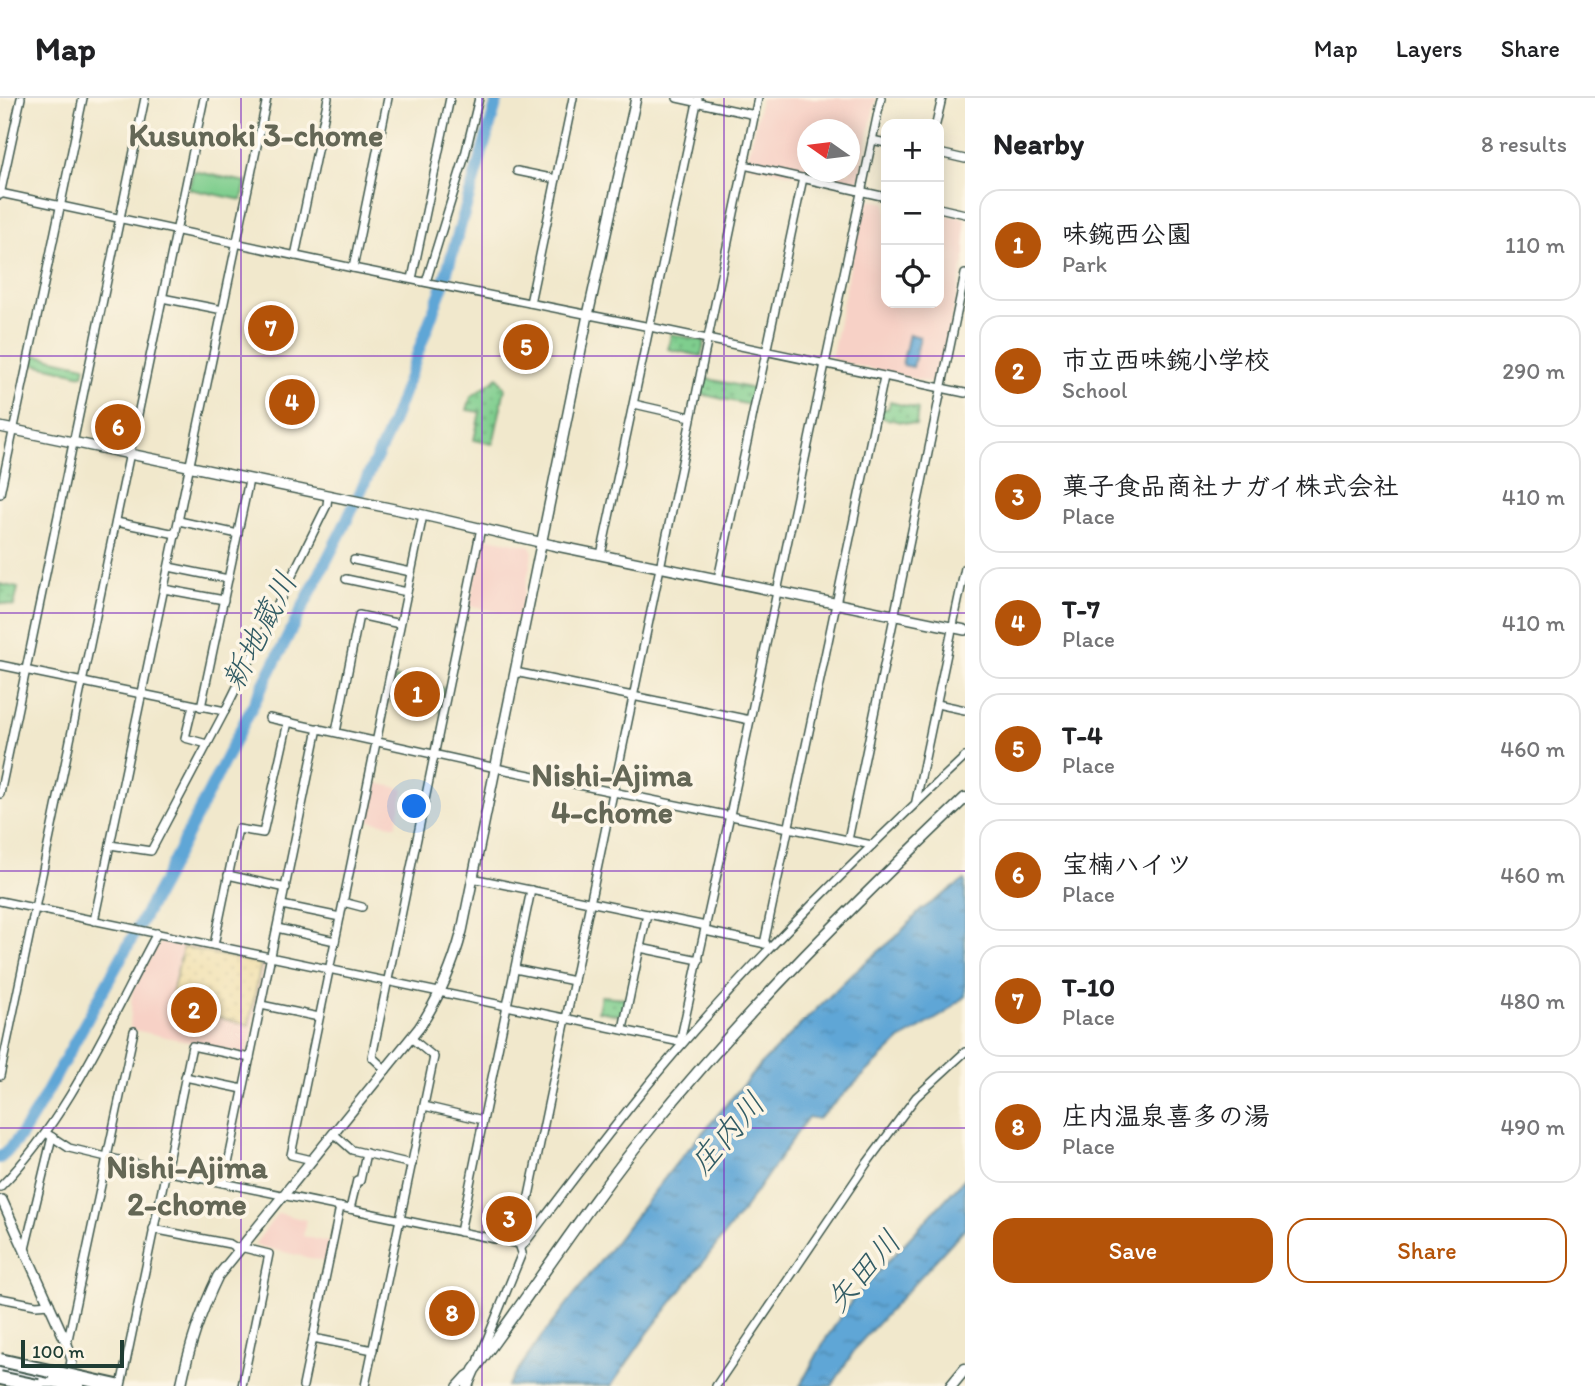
<!DOCTYPE html>
<html lang="en">
<head>
<meta charset="utf-8">
<style>
  :root { --surface:#fff; --page:#f2f2f2; --text:#202124; --muted:#757577; --line:#e0e0e0; --accent:#b45309 }
  body { margin:0; font-family:Itim,"Klee One",sans-serif; background:var(--page); color:var(--text) }
  .controls { position:absolute; right:21px; top:21px; display:grid; overflow:hidden; border-radius:14px; box-shadow:0 4px 18px #0003 }
  .controls button { width:63px; height:63px; display:grid; place-items:center; padding:0; border:0; border-bottom:2px solid var(--line); background:var(--surface); color:var(--text); font:35px sans-serif }
  .compass { position:absolute; left:797px; top:21px; width:63px; height:63px; border-radius:50%; background:var(--surface); box-shadow:0 4px 18px #0003; rotate:284deg }
  .scale { position:absolute; left:21px; bottom:18px; width:103px; box-sizing:border-box; padding-left:7px; border:4px solid #1f3d34; border-top:0; font-size:19px; line-height:24px; white-space:nowrap; color:#1f3d34; -webkit-text-stroke:5px #fcf5e5; paint-order:stroke }
  .you { position:absolute; left:415px; top:709px; width:24px; height:24px; margin:-18px; border:5px solid #fff; border-radius:50%; background:#1a73e8; box-shadow:0 0 0 10px #1a73e833 }
  .badge { display:grid; place-items:center; width:46px; height:46px; border-radius:50%; background:var(--accent); color:#fff; font-size:23px; font-weight:700 }
  .pin { position:absolute; translate:-50% -50%; border:4px solid #fff; box-shadow:0 2px 7px #0006 }
  .list { margin:0; padding:0; list-style:none }
  h2 { display:flex; justify-content:space-between; align-items:center; height:91px; margin:0; padding:0 28px; font-size:30px }
  h2 small { font-size:23px; font-weight:400; color:var(--muted) }
  .list li { display:grid; grid-template-columns:46px 1fr auto; gap:21px; align-items:center; box-sizing:border-box; height:112px; margin:0 14px 14px; padding:0 14px; border:2px solid var(--line); border-radius:21px }
  .list b { display:block; font-size:26px; white-space:nowrap }
  .list p { margin:0; font-size:23px; white-space:nowrap; color:var(--muted) }
  .list em { font-size:23px; font-style:normal; color:var(--muted) }
  .actions { display:flex; gap:14px; padding:21px 28px }
  .actions a { flex:1; padding:16px 0; border:2px solid var(--accent); border-radius:21px; text-align:center; font-size:24px; color:var(--accent) }
  .actions .main { background:var(--accent); color:#fff }
  .icon { flex:none; width:38px; height:38px; fill:none; stroke:currentColor; stroke-width:2; stroke-linecap:round; stroke-linejoin:round }
  .map { position:relative; flex:none; width:965px; height:1288px; overflow:hidden }
  header { display:flex; align-items:center; gap:42px; box-sizing:border-box; height:98px; padding:0 35px; background:var(--surface); border-bottom:2px solid var(--line) }
  header strong { font-size:33px }
  nav { display:flex; gap:38px; margin-inline-start:auto; font-size:24px }
  main { display:flex }
  aside { flex:1; background:var(--surface) }
  .map>svg:first-child { display:block }
  .built { fill:#f7d1c6; fill-rule:evenodd }
  .grass { fill:#7fce8e; stroke:#4f8661; stroke-width:2 }
  .sand { fill:url(#sand-dots); stroke:#868c69; stroke-width:2 }
  .park { fill:url(#park-dots); stroke:#4f8661; stroke-width:2 }
  .water { fill:url(#water-ripples); stroke:#3f7285; stroke-width:2 }
  .lines { fill:none; stroke-linecap:round; stroke-linejoin:round }
  .river { stroke:#5fa6d6; stroke-width:12 }
  .minor-casing { stroke:#3e574b; stroke-width:10 }
  .tertiary-casing { stroke:#3e574b; stroke-width:12 }
  .secondary-casing { stroke:#3e574b; stroke-width:13 }
  .motorway-casing { stroke:#3e574b; stroke-width:16 }
  .minor { stroke:#fff; stroke-width:7 }
  .tertiary { stroke:#fff; stroke-width:9 }
  .secondary { stroke:#fff; stroke-width:10 }
  .motorway { stroke:#fff; stroke-width:12 }
  .motorway-bridge-casing { stroke:#3e574b; stroke-width:16; stroke-linecap:butt }
  .motorway-bridge { stroke:#fff; stroke-width:12 }
  .grid { fill:none; stroke:#7b2cbf; stroke-width:2; stroke-opacity:0.55 }
  .labels { text-anchor:middle; dominant-baseline:central; stroke-width:7; stroke-linejoin:round; paint-order:stroke }
  .neighbourhood-label { font-size:32px; font-weight:bold; fill:#646756; stroke:#fcf5e5 }
  .water-label { font-size:32px; font-style:italic; fill:#325c65; stroke:#fcf5e5 }
</style>
</head>
<body>
<header>
<strong>Map</strong>
<nav><a>Map</a><a>Layers</a><a>Share</a></nav>
</header>
<main>
<div class="map">
<svg width="965" height="1288" viewBox="0 0 965 1288">
  <defs>
    <pattern id="sand-dots" width="8" height="8" patternUnits="userSpaceOnUse" patternTransform="scale(1.75)"><rect width="8" height="8" fill="#eeda9e"/><path d="M2 2h.1M6 6h.1" fill="none" stroke="#ccbc89" stroke-width="1.8" stroke-linecap="round"/></pattern>
    <pattern id="park-dots" width="8" height="8" patternUnits="userSpaceOnUse" patternTransform="scale(1.75)"><rect width="8" height="8" fill="#7fce8e"/><path d="M2 2h.1M6 6h.1" fill="none" stroke="#67a875" stroke-width="1.8" stroke-linecap="round"/></pattern>
    <pattern id="water-ripples" width="26" height="14" patternUnits="userSpaceOnUse" patternTransform="scale(1.75)"><rect width="26" height="14" fill="#5fa6d6"/><path d="M2 4q2-2 4 0t4 0M15 11q2-2 4 0t4 0" fill="none" stroke="#4e88ae"/></pattern>
  </defs>
  <rect width="100%" height="100%" fill="#fcf5e5"/>
  <filter id="ink" filterUnits="userSpaceOnUse"><feTurbulence type="fractalNoise" baseFrequency=".0143" numOctaves="2"/><feDisplacementMap in="SourceGraphic" scale="14" xChannelSelector="R" yChannelSelector="G"/><feConvolveMatrix kernelMatrix="1 2 1 2 8 2 1 2 1" color-interpolation-filters="sRGB"/></filter>
  <filter id="wash" filterUnits="userSpaceOnUse"><feTurbulence type="fractalNoise" baseFrequency=".00686" numOctaves="4" result="noise"/><feDisplacementMap in="SourceGraphic" scale="28" xChannelSelector="R" yChannelSelector="G"/><feGaussianBlur stdDeviation="1.57" result="paint"/><feColorMatrix in="noise" values="0 0 0 0 0 0 0 0 0 0 0 0 0 0 0 0 0 1.4 0 .05"/><feComposite in="paint" operator="in"/></filter>
  <g filter="url(#wash)">
    <rect width="100%" height="100%" fill="#f1e8cc"/>
    <g class="built">
      <path d="M761 0H876L858 88 855 89 749 67 747 64ZM808 32H850V74H808Z"/>
      <path d="M864 100 886 105V205H939V116L965 120V158L939 284 937 286 831 262Z"/>
      <path d="M483 439 530 448 533 454 519 518 469 508Z"/>
      <path d="M372 684 404 691 396 728 363 721Z"/>
      <path d="M166 840 264 860 266 864 247 954 244 956 130 931 132 892 155 851Z"/>
      <path d="M278 1115 306 1122 303 1138 331 1145 327 1164 254 1147Z"/>
    </g>
    <g class="grass">
      <path d="M193 73 246 84 242 102 189 91Z"/>
      <path d="M32 256 85 268 83 277 30 265Z"/>
    </g>
    <path class="sand" d="M183 849 261 866 249 927 169 907Z"/>
    <g class="park">
      <path d="M671 236 705 243 701 258 668 251Z"/>
      <path d="M498 279 505 290 493 346 474 342 480 314 467 312 471 299Z"/>
      <path d="M704 280 754 291 750 307 700 296Z"/>
      <path d="M890 304 918 311 916 327 878 319 880 310 888 311Z"/>
      <path d="M0 486 18 490 14 508 0 505Z"/>
      <path d="M395 580 444 590 439 613 390 603Z"/>
      <path d="M601 898 627 900 623 918 598 913Z"/>
    </g>
    <g class="water">
      <path d="M909 236 920 239 913 269 902 267Z"/>
      <path d="M965 782V898L944 916 900 942 818 1021 808 1019 742 1114 648 1235 611 1288H507L539 1242 675 1067 760 967 853 875 896 839 921 812Z"/>
      <path d="M965 1080V1130L857 1248 832 1288H800L825 1242 853 1201Z"/>
    </g>
    <g class="lines">
      <path class="river" d="M0 1060C18 1045 30 1023 42 1003L163 784 344 428 387 338 443 187 498 0"/>
    </g>
  </g>
  <g filter="url(#ink)">
    <g class="lines">
      <defs>
        <g id="minor">
          <path d="M677 0 755 17"/>
          <path d="M936 26 942 0"/>
          <path d="M872 42 886 45"/>
          <path d="M939 55 965 61"/>
          <path d="M744 67 886 99"/>
          <path d="M517 73 556 81"/>
          <path d="M0 95 353 170 650 229 965 295"/>
          <path d="M0 97 21 0"/>
          <path d="M939 110 965 116"/>
          <path d="M295 158 328 0"/>
          <path d="M353 170 388 0"/>
          <path d="M412 181 450 0"/>
          <path d="M426 184 464 61 479 0"/>
          <path d="M162 200 223 212"/>
          <path d="M530 205 573 0"/>
          <path d="M634 306 691 319"/>
          <path d="M0 396 83 0"/>
          <path d="M179 423 238 436"/>
          <path d="M116 424 176 436"/>
          <path d="M601 457 698 0"/>
          <path d="M354 462 411 474"/>
          <path d="M169 469 228 481"/>
          <path d="M346 481 407 494"/>
          <path d="M718 481 803 80"/>
          <path d="M164 491 224 502"/>
          <path d="M0 567 225 613"/>
          <path d="M515 574 750 622"/>
          <path d="M937 606 965 612"/>
          <path d="M193 607 185 640 207 646"/>
          <path d="M201 609 249 382"/>
          <path d="M269 620 496 670 872 747"/>
          <path d="M336 634 359 517 400 526"/>
          <path d="M0 696 145 0"/>
          <path d="M916 703 965 470"/>
          <path d="M848 742 965 176"/>
          <path d="M110 747 151 753 225 613 327 407 328 398"/>
          <path d="M228 777 286 790"/>
          <path d="M472 780 706 828"/>
          <path d="M0 803 680 944 730 717 881 0"/>
          <path d="M343 804 362 809"/>
          <path d="M282 807 340 819"/>
          <path d="M94 823 267 0"/>
          <path d="M277 830 335 843"/>
          <path d="M705 833 766 846"/>
          <path d="M764 846 884 279"/>
          <path d="M214 847 238 731 263 735 288 624"/>
          <path d="M640 850 699 862"/>
          <path d="M515 871 574 883"/>
          <path d="M261 907 319 919"/>
          <path d="M623 931 647 816"/>
          <path d="M386 972 372 959 481 430"/>
          <path d="M0 978 204 0"/>
          <path d="M185 979 243 991"/>
          <path d="M424 1008 483 1022"/>
          <path d="M46 1035 69 1050 165 1073 519 1146 522 1155 479 1261"/>
          <path d="M334 1036 352 1052 412 1066"/>
          <path d="M312 1062 291 1057 423 417"/>
          <path d="M224 1085 318 630"/>
          <path d="M0 1089C69 1020 111 920 157 835"/>
          <path d="M350 1111 357 1082 360 1083 366 1055"/>
          <path d="M153 1131 230 1146 238 1151"/>
          <path d="M460 1134 531 792"/>
          <path d="M519 1146 758 0"/>
          <path d="M240 1149 269 1156 242 1288"/>
          <path d="M521 1150C571 1085 619 1020 672 958 763 852 863 754 965 659"/>
          <path d="M25 1151 52 1039"/>
          <path d="M0 1200 36 1207 50 1206"/>
          <path d="M313 1240 373 1252"/>
          <path d="M67 1246 134 933"/>
          <path d="M121 1288 192 948 250 960"/>
          <path d="M303 1288 340 1109"/>
          <path d="M365 1288 434 959 411 940"/>
          <path d="M457 1288 466 1278 475 1272"/>
          <path d="M716 1288 867 1065 916 999 965 954"/>
        </g>
        <g id="tertiary">
          <path d="M0 329 423 417 552 447 965 532"/>
          <path d="M2 1102 67 1246 72 1262 70 1274"/>
          <path d="M181 1288C189 1249 201 1213 218 1178L419 930C439 900 453 868 462 833L588 217 636 0"/>
        </g>
        <g id="secondary">
          <path d="M467 1288 474 1272C534 1191 589 1105 653 1027 749 910 856 804 965 700"/>
          <path d="M951 1288 965 1271"/>
        </g>
        <g id="motorway">
          <path d="M0 1269 17 1273H38"/>
          <path d="M24 1283H55"/>
        </g>
      </defs>
      <use href="#minor" class="minor-casing"/>
      <use href="#tertiary" class="tertiary-casing"/>
      <use href="#secondary" class="secondary-casing"/>
      <use href="#motorway" class="motorway-casing"/>
      <use href="#minor" class="minor"/>
      <use href="#tertiary" class="tertiary"/>
      <use href="#secondary" class="secondary"/>
      <use href="#motorway" class="motorway"/>
      <defs>
        <g id="motorway-bridge">
          <path d="M0 1262 117 1288"/>
          <path d="M0 1280 38 1288"/>
          <path d="M55 1283 78 1288"/>
        </g>
      </defs>
      <use href="#motorway-bridge" class="motorway-bridge-casing"/>
      <use href="#motorway-bridge" class="motorway-bridge"/>
    </g>
  </g>
  <path class="grid" d="M241 0V1288M482 0V1288M724 0V1288M0 258H965M0 515H965M0 773H965M0 1030H965"/>
  <g class="labels">
    <g class="neighbourhood-label">
      <text x="256" y="37">Kusunoki 3-chome</text>
      <text x="612" y="677">Nishi-Ajima<tspan x="612" dy="37">4-chome</tspan></text>
      <text x="187" y="1069">Nishi-Ajima<tspan x="187" dy="37">2-chome</tspan></text>
    </g>
    <g class="water-label">
      <text transform="translate(259 533) rotate(-63)">新地蔵川</text>
      <text transform="translate(727 1035) rotate(-49)">庄内川</text>
      <text transform="translate(863 1173) rotate(-49)">矢田川</text>
    </g>
  </g>
</svg>
<div class="controls">
<button>+</button>
<button>−</button>
<button><svg class="icon" aria-label="locate" viewBox="0 0 24 24"><circle cx="12" cy="12" r="6"/><path d="M12 2v4M12 18v4M2 12h4M18 12h4"/></svg></button>
</div>
<svg class="compass" viewBox="-18 -18 36 36"><path d="M0-13l5 13h-10z" fill="#e53935"/><path d="M0 13l5-13h-10z" fill="#757577"/></svg>
<div class="scale">100 m</div>
<div class="you"></div>
<div class="pin badge" style="left:417px;top:596px">1</div>
<div class="pin badge" style="left:194px;top:912px">2</div>
<div class="pin badge" style="left:509px;top:1121px">3</div>
<div class="pin badge" style="left:292px;top:304px">4</div>
<div class="pin badge" style="left:526px;top:249px">5</div>
<div class="pin badge" style="left:118px;top:329px">6</div>
<div class="pin badge" style="left:271px;top:230px">7</div>
<div class="pin badge" style="left:452px;top:1215px">8</div>
</div>
<aside>
<h2>Nearby<small>8 results</small></h2>
<ul class="list">
<li><span class="badge">1</span><div><b>味鋺西公園</b><p>Park</p></div><em>110 m</em></li>
<li><span class="badge">2</span><div><b>市立西味鋺小学校</b><p>School</p></div><em>290 m</em></li>
<li><span class="badge">3</span><div><b>菓子食品商社ナガイ株式会社</b><p>Place</p></div><em>410 m</em></li>
<li><span class="badge">4</span><div><b>T-7</b><p>Place</p></div><em>410 m</em></li>
<li><span class="badge">5</span><div><b>T-4</b><p>Place</p></div><em>460 m</em></li>
<li><span class="badge">6</span><div><b>宝楠ハイツ</b><p>Place</p></div><em>460 m</em></li>
<li><span class="badge">7</span><div><b>T-10</b><p>Place</p></div><em>480 m</em></li>
<li><span class="badge">8</span><div><b>庄内温泉喜多の湯</b><p>Place</p></div><em>490 m</em></li>
</ul>
<div class="actions"><a class="main">Save</a><a>Share</a></div>
</aside>
</main>
</body>
</html>
